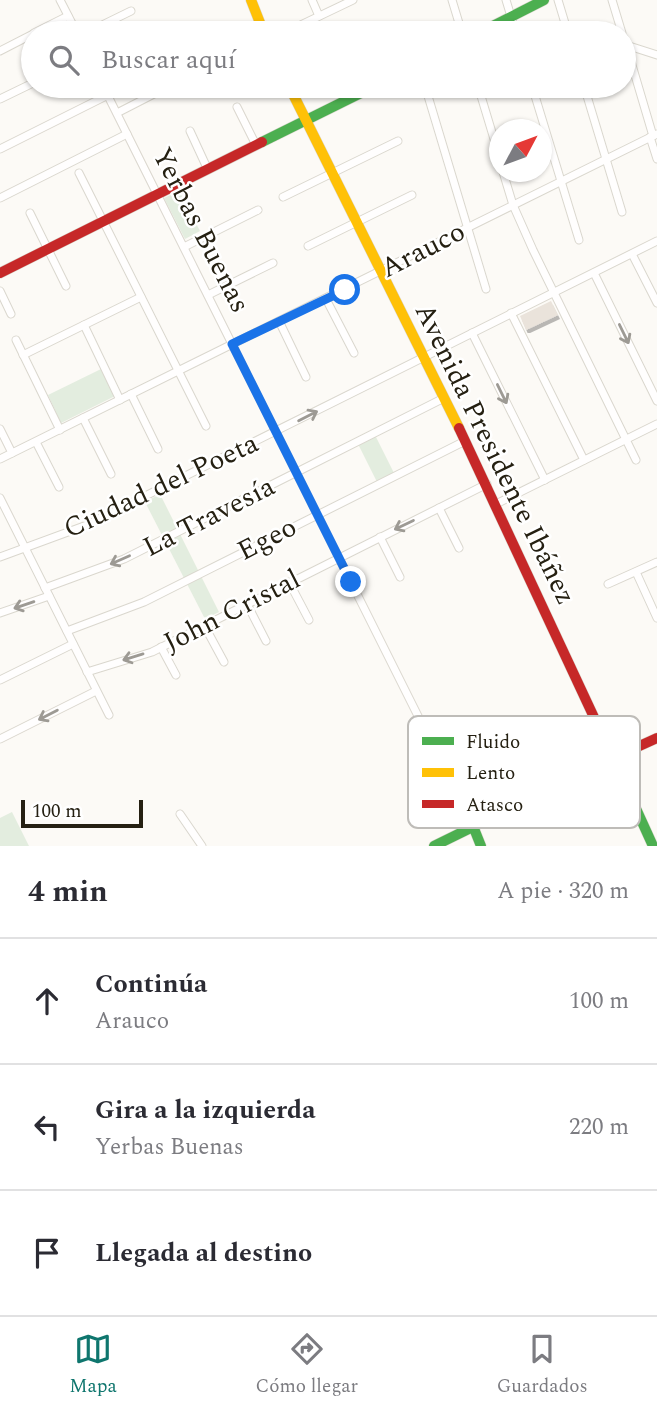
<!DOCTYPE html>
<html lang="es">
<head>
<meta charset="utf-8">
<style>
  :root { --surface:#fff; --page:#f2f2f3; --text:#2b2b33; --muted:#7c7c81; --line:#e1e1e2; --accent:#0f766e }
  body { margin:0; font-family:Spectral,serif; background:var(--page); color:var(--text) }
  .compass { position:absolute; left:489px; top:119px; width:63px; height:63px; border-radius:50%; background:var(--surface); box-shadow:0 2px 5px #0004; rotate:49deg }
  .scale { position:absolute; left:21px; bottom:18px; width:122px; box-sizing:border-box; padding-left:7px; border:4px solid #252012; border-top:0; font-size:19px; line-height:24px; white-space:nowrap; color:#252012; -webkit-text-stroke:5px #fff; paint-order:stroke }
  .stop { position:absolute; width:21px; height:21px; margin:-16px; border:5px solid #1a73e8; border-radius:50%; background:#fff }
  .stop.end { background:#1a73e8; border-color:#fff; box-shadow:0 2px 7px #0008 }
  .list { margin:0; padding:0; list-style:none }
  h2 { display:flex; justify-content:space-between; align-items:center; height:91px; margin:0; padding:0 28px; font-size:30px }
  h2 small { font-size:23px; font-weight:400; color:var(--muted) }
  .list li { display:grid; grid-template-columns:46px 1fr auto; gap:21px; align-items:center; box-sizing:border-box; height:126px; padding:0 28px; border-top:2px solid var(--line) }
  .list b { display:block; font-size:26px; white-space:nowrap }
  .list p { margin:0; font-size:23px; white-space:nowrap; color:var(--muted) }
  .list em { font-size:23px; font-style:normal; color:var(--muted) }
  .icon { flex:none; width:38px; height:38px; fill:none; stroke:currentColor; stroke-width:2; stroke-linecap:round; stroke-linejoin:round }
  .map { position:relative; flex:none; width:657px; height:846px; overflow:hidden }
  .search { position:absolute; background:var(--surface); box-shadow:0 2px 5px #0004; left:21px; right:21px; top:21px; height:77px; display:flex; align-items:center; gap:18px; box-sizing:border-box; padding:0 24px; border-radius:38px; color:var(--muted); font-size:26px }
  .sheet { height:469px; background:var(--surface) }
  nav { display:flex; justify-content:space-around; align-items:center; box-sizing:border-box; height:98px; border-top:2px solid var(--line); background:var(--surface); font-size:19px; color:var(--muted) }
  nav a { display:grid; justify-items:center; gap:4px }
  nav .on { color:var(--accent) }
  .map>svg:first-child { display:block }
  .green { fill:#e3eddf }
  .building { fill:#eae3db; filter:url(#shadow) }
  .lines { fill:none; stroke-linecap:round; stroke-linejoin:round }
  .street-casing { stroke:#dad7ce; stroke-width:9 }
  .fast-casing { stroke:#dad7ce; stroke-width:11 }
  .slow-casing { stroke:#dad7ce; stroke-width:11 }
  .jam-casing { stroke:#dad7ce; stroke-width:11 }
  .street { stroke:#fffefe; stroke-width:7 }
  .fast { stroke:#4caf50; stroke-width:10 }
  .slow { stroke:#ffc107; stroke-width:10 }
  .jam { stroke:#c62828; stroke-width:10 }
  .oneway { stroke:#9d9a94 }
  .route { stroke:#1a73e8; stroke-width:9 }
  .labels { text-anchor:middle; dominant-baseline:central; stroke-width:5; stroke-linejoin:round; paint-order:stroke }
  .street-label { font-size:28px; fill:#252012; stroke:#fff }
  .key { fill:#fff; stroke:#bebcb8; stroke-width:2 }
  .key-label { font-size:19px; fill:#252012 }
</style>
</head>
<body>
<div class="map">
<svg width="657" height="846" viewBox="0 0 657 846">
  <defs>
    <filter id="shadow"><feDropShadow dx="2" dy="4" stdDeviation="0" flood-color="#0004"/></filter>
  </defs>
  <rect width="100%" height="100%" fill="#fcfaf6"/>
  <g class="green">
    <path d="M179 191 200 231 185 239 164 198Z"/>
    <path d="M101 369 115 396 61 423 48 395Z"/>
    <path d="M374 433 395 475 378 484 357 442Z"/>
    <path d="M160 494 219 612 205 619 145 502Z"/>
    <path d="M12 812 29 846H0V818Z"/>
  </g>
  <path class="building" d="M551 301 558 315 526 330 520 316Z"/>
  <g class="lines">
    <defs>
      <g id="street">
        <path d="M60 0 77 33"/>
        <path d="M312 0 319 16"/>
        <path d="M452 0 462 33"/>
        <path d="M506 0 516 33"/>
        <path d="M558 0 568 33"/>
        <path d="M612 0 622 33"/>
        <path d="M408 27 409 33"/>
        <path d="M34 33 68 16"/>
        <path d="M86 33 131 11"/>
        <path d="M284 33 353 0"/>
        <path d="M624 38 653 136"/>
        <path d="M626 45 657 55"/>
        <path d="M0 51 33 34"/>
        <path d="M103 86 473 826"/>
        <path d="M425 86 486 289"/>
        <path d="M478 86 500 159"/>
        <path d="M532 86 579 240"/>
        <path d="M584 86 622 212"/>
        <path d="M0 99 33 83"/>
        <path d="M237 107 256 145"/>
        <path d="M117 113 154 94"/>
        <path d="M190 131 208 170"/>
        <path d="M650 137 657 159"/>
        <path d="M0 149 108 95"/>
        <path d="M503 172 513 205 533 250 636 460"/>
        <path d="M79 173 206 426"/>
        <path d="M283 197 398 141"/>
        <path d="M0 198 127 134"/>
        <path d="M30 213 66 286"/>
        <path d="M308 246 412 195"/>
        <path d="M184 247 258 210"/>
        <path d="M632 254 657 303"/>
        <path d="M594 273 657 401"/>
        <path d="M0 291 11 314"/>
        <path d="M208 295 273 263"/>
        <path d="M326 299 354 353"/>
        <path d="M511 313 584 460"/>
        <path d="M279 321 306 377"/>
        <path d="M84 325 120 400"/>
        <path d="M472 333 545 480"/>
        <path d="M16 340 60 430"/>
        <path d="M23 355 141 297"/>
        <path d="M131 394 158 449"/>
        <path d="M83 418 111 474"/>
        <path d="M0 429 12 453"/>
        <path d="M36 442 59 487"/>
        <path d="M0 459 657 134"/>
        <path d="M0 498 109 715"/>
        <path d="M496 504 657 424"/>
        <path d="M439 508 459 548"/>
        <path d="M380 537 400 577"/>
        <path d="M0 557 87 525 657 241"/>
        <path d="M636 572 657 618"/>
        <path d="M289 582 309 620"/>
        <path d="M608 584 657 562"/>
        <path d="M45 588 124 559 444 398"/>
        <path d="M247 604 266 641"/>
        <path d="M0 613 49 596"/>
        <path d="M204 625 224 662"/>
        <path d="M67 631 144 602 465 441"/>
        <path d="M161 647 176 675"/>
        <path d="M87 672 152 652 487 484"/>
        <path d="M0 680 73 644"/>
        <path d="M0 739 96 691"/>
        <path d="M180 814 202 846"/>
      </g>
      <g id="fast">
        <path d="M479 33 544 0"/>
        <path d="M262 142 375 86"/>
        <path d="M473 826 481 846"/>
        <path d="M434 846 613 758 653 846"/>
      </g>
      <g id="slow">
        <path d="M251 0 264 33"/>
        <path d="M289 86 459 428"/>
      </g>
      <g id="jam">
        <path d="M0 273 262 142"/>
        <path d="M459 428 613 758 657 738"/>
      </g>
    </defs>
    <use href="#street" class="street-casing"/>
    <use href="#fast" class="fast-casing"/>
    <use href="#slow" class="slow-casing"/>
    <use href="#jam" class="jam-casing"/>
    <use href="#street" class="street"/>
    <use href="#fast" class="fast"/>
    <use href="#slow" class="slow"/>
    <use href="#jam" class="jam"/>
  </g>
  <defs><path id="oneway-shaft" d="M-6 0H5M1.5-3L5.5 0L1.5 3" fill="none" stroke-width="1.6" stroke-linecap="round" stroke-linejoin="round" transform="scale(1.75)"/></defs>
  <g class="oneway">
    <use href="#oneway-shaft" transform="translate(624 334) rotate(64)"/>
    <use href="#oneway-shaft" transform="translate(502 394) rotate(64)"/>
    <use href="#oneway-shaft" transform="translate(308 416) rotate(-27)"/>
    <use href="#oneway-shaft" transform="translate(404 525) rotate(154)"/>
    <use href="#oneway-shaft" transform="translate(120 560) rotate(156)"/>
    <use href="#oneway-shaft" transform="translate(24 605) rotate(161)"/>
    <use href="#oneway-shaft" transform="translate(133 657) rotate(163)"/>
    <use href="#oneway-shaft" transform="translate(48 715) rotate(153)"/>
  </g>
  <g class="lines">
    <path class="route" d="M345 290 232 344 351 582"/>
  </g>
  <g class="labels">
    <g class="street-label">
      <text transform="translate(201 230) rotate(63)">Yerbas Buenas</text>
      <text transform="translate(423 250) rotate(-27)">Arauco</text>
      <text transform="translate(495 454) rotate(64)">Avenida Presidente Ibáñez</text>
      <text transform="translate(161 486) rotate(-25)">Ciudad del Poeta</text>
      <text transform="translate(209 517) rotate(-27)">La Travesía</text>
      <text transform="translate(267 539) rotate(-27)">Egeo</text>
      <text transform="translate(232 611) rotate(-27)">John Cristal</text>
    </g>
  </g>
  <rect x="408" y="716" width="232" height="112" rx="10" class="key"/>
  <rect x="422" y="737" width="32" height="8" fill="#4caf50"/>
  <rect x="422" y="768" width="32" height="9" fill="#ffc107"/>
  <rect x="422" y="800" width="32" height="8" fill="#c62828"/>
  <g class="key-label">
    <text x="466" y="748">Fluido</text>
    <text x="466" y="779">Lento</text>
    <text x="466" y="811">Atasco</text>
  </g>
</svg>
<svg class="compass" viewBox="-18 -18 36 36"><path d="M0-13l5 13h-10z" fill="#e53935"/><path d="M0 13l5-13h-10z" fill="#7c7c81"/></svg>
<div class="scale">100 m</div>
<div class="stop" style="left:345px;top:290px"></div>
<div class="stop end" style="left:351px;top:582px"></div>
<div class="search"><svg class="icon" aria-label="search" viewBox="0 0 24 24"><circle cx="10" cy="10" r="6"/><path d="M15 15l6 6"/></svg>Buscar aquí</div>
</div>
<section class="sheet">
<h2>4 min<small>A pie · 320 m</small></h2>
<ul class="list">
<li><svg class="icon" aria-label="ahead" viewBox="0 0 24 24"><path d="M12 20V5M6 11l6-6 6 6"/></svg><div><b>Continúa</b><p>Arauco</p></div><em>100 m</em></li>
<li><svg class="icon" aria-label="left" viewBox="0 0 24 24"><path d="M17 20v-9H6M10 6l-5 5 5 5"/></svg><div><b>Gira a la izquierda</b><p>Yerbas Buenas</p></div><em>220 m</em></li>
<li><svg class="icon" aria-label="arrive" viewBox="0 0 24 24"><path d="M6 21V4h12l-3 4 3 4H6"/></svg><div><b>Llegada al destino</b></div></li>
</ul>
</section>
<nav>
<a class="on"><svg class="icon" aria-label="map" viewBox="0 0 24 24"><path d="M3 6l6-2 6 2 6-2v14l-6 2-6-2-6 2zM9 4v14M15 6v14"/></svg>Mapa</a>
<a><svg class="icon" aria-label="directions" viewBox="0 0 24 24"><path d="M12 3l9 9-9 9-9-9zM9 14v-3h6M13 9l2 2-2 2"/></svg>Cómo llegar</a>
<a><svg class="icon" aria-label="saved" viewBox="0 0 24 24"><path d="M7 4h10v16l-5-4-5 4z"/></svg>Guardados</a>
</nav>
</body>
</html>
